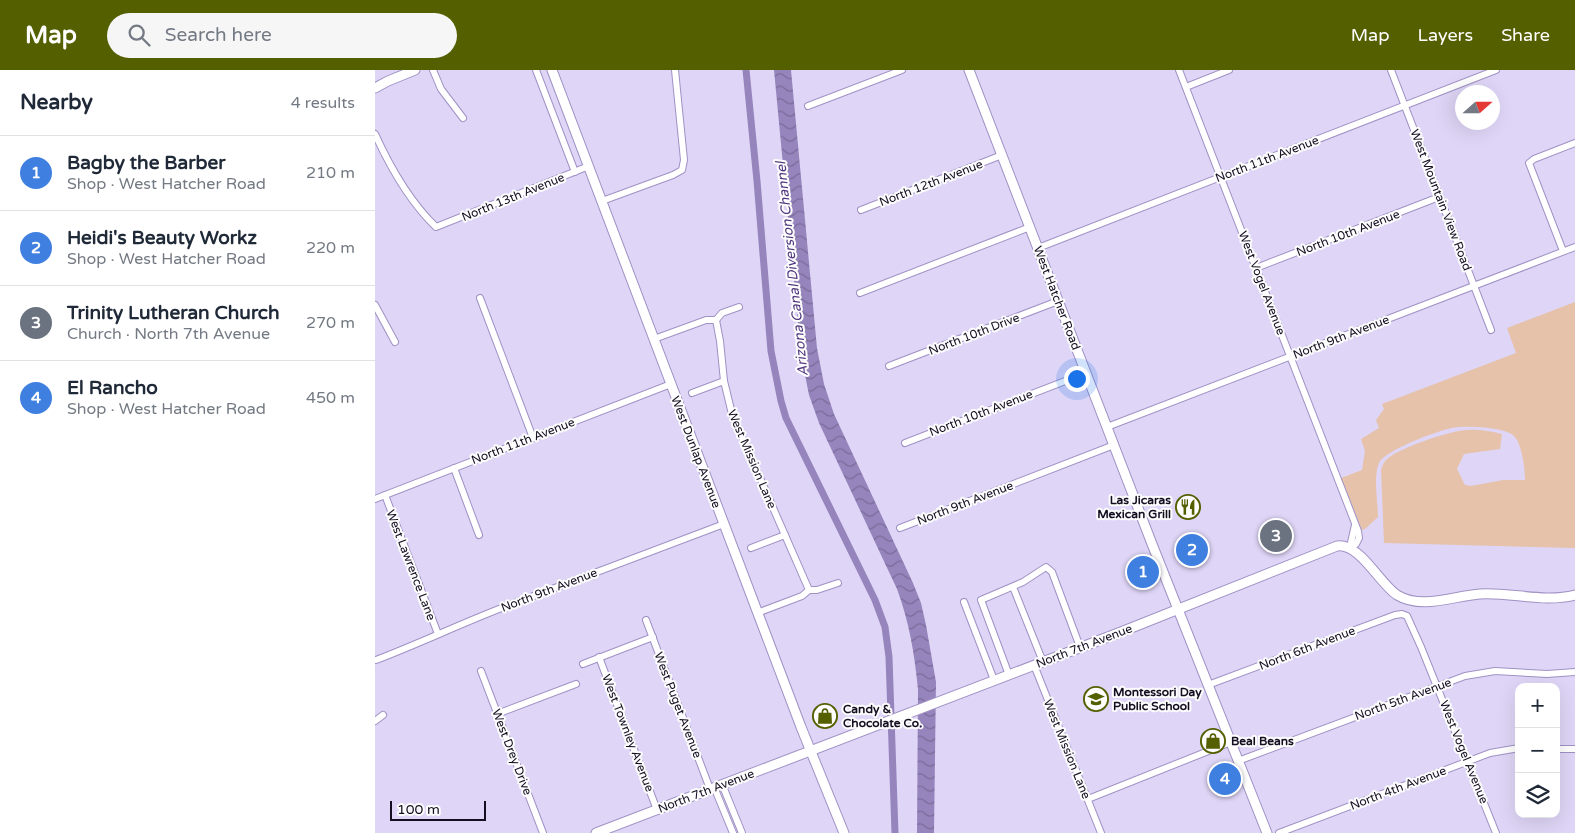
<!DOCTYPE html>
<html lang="en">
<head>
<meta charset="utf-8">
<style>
  :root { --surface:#fff; --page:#f6f6f7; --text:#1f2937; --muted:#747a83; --line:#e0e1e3; --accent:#546000 }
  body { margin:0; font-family:"Varela Round",sans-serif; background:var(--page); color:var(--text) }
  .controls { position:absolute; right:15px; bottom:15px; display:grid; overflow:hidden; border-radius:10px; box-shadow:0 5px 20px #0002 }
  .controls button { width:45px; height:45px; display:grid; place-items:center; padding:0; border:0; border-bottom:1px solid var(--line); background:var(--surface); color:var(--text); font:25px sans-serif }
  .compass { position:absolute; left:1080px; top:15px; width:45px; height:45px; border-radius:50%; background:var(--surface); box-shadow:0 5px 20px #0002; rotate:69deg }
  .scale { position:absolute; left:15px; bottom:12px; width:96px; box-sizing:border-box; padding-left:5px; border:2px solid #140e21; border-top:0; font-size:14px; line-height:18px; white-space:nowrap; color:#140e21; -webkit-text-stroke:4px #fdfdfd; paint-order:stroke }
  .you { position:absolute; left:701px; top:308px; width:18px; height:18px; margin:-12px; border:4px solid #fff; border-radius:50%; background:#1a73e8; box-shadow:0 0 0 8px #1a73e833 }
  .badge { display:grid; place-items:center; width:32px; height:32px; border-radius:50%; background:var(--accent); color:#fff; font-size:16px; font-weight:700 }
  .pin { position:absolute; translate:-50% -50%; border:2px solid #fff; box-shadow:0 1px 5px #0006 }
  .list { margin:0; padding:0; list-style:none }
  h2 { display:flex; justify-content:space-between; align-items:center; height:65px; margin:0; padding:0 20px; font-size:21px }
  h2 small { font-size:16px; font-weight:400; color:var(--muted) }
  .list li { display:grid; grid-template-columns:32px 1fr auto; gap:15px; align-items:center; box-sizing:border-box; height:75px; padding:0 20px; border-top:1px solid var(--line) }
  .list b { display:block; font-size:19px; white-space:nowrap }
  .list p { margin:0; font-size:16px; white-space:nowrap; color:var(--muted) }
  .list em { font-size:16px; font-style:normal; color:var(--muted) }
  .icon { flex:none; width:28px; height:28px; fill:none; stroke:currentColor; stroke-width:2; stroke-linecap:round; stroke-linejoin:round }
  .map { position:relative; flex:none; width:1200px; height:763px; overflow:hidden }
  header { display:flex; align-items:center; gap:30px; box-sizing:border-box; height:70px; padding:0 25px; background:var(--accent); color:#fff }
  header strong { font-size:24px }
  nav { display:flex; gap:28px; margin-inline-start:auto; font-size:18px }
  .search { width:350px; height:45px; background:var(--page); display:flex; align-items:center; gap:12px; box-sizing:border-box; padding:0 18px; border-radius:28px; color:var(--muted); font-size:19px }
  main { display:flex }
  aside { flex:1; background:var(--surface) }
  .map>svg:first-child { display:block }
  .green { fill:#e5c2a9 }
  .water { fill:url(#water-waves) }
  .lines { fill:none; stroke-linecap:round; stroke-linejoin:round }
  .canal { stroke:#9685bd; stroke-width:7 }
  .street-casing { stroke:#a091c5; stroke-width:8 }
  .secondary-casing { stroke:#a091c5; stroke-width:11 }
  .street { stroke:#fff; stroke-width:6 }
  .secondary { stroke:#fff; stroke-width:9 }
  .labels { text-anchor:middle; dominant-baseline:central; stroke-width:4; stroke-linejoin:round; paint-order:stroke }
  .street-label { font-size:12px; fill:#140e21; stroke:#fdfdfd }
  .poi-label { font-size:12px; font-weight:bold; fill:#140e21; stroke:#fdfdfd; text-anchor:start }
  .water-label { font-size:14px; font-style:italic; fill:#52397f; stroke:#fdfdfd }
</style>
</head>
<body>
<header>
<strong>Map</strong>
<div class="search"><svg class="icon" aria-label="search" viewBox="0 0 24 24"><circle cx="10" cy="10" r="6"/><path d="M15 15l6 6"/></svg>Search here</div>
<nav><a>Map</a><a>Layers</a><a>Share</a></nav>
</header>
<main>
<aside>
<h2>Nearby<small>4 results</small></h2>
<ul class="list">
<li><span class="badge" style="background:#3f7fe0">1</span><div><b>Bagby the Barber</b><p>Shop · West Hatcher Road</p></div><em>210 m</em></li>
<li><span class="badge" style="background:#3f7fe0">2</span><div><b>Heidi's Beauty Workz</b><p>Shop · West Hatcher Road</p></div><em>220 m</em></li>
<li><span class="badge" style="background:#6b7280">3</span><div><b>Trinity Lutheran Church</b><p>Church · North 7th Avenue</p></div><em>270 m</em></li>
<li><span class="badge" style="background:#3f7fe0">4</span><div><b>El Rancho</b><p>Shop · West Hatcher Road</p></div><em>450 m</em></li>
</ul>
</aside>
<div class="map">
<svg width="1200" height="763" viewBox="0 0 1200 763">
  <defs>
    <pattern id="water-waves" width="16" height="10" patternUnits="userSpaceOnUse" patternTransform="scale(1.25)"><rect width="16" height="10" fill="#9685bd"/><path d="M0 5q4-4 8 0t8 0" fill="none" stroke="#796b99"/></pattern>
  </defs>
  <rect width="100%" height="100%" fill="#dfd6f7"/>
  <path class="green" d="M1200 232V478L1009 473 1006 400C1007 397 1008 393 1011 390 1023 378 1074 361 1092 360 1103 359 1115 361 1127 364L1125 379 1089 384 1082 399 1090 415 1096 416 1128 410H1150C1150 399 1147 374 1139 366 1130 357 1096 356 1083 357 1068 358 1010 380 1004 393 998 406 1003 433 1003 447L990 459 987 460 966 408 987 400 990 381 986 369 1004 358 1001 350 1009 339 1007 334 1141 283 1132 258Z"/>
  <path class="water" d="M399 0H416L442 278 449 314 459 344 538 513 546 533 551 555 561 612 559 763H542L543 620C540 586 534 551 522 519L444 353 434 325 426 285Z"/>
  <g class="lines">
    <path class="canal" d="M371 0 382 111 396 281 406 331 411 348 500 530 510 557 514 587 520 763"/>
    <defs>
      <g id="street">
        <path d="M58 0 66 19 88 48"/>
        <path d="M161 0 200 102"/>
        <path d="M804 0 983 461 984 468 981 474 975 477"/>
        <path d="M1016 0 1116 260"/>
        <path d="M811 17 854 0"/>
        <path d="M433 36 527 0"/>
        <path d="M0 64C15 97 35 132 61 157L214 96"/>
        <path d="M227 131 298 105 307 100 309 90 300 0"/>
        <path d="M486 140 627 85"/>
        <path d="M663 178 1121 0"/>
        <path d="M1188 181 1154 93 1159 89 1200 73"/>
        <path d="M881 198 1064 127"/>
        <path d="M485 223 655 157"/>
        <path d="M105 228 158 368"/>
        <path d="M0 235 20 272"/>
        <path d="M341 250 345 271 349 311 357 344 434 520"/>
        <path d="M279 269 331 250H341L347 243 364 237"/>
        <path d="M514 296 683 231"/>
        <path d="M317 323 349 311"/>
        <path d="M732 357 1200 177"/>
        <path d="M530 373 711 303"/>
        <path d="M79 398 104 465"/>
        <path d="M10 425 63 564"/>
        <path d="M0 429 296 314"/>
        <path d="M525 458 739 375"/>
        <path d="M975 477 980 455"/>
        <path d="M376 478 410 465"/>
        <path d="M638 517 668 592"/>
        <path d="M589 532 619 610"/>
        <path d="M382 543 427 526 434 520H442L463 513"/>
        <path d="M271 550 335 719"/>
        <path d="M224 587 282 740"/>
        <path d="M1 590C43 574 83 555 124 539 199 510 274 483 349 454"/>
        <path d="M208 594 278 567"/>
        <path d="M659 595 726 763"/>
        <path d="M106 601 168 763"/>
        <path d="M634 605 606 530 648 512 671 497 677 502 705 577"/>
        <path d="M833 615 1020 545 1027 544 1032 546 1046 577 1121 763"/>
        <path d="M122 644 201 614"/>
        <path d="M0 651 8 645"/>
        <path d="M1181 679H1200"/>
        <path d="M863 691 1090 606 1120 601 1172 604 1200 602"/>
        <path d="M347 714 367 763"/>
        <path d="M339 717 358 763"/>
        <path d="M713 729 856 672"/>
        <path d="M904 763 1115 683 1144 678"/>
      </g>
      <g id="secondary">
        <path d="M177 0 426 657 469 763"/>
        <path d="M594 0 777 474 892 763"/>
        <path d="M0 18 13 11 40 0"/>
        <path d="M221 763 746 562 962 476C985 473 1004 513 1022 525 1047 540 1078 526 1105 524 1136 522 1169 533 1200 525"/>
      </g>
    </defs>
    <use href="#street" class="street-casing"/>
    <use href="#secondary" class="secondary-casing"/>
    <use href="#street" class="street"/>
    <use href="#secondary" class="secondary"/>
  </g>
  <defs>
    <symbol id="restaurant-ring" viewBox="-11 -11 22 22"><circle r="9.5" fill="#fdfdfd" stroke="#546000" stroke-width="1.5"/><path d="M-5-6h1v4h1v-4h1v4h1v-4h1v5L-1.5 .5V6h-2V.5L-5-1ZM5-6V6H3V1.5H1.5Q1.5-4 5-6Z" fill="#546000"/></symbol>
    <symbol id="school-ring" viewBox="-11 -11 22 22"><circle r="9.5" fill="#fdfdfd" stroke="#546000" stroke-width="1.5"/><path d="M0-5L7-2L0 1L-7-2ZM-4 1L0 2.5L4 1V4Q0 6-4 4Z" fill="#546000"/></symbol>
    <symbol id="shop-ring" viewBox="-11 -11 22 22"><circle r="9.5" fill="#fdfdfd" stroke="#546000" stroke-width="1.5"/><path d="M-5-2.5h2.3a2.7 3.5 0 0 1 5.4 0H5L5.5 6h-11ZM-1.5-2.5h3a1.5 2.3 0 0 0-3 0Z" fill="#546000"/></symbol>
  </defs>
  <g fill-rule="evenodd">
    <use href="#restaurant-ring" x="799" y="423" width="28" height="28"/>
    <use href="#school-ring" x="707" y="615" width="28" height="28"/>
    <use href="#shop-ring" x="436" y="632" width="28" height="28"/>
    <use href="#shop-ring" x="824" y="657" width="28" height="28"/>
  </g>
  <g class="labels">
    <g class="street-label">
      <text transform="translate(892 89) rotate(-21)">North 11th Avenue</text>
      <text transform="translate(556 113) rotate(-21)">North 12th Avenue</text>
      <text transform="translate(138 127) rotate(-22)">North 13th Avenue</text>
      <text transform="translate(1066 130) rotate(69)">West Mountain View Road</text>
      <text transform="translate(973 163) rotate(-21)">North 10th Avenue</text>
      <text transform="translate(887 213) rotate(69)">West Vogel Avenue</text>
      <text transform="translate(682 228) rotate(69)">West Hatcher Road</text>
      <text transform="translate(599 264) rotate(-21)">North 10th Drive</text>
      <text transform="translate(966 267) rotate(-21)">North 9th Avenue</text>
      <text transform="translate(606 343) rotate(-21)">North 10th Avenue</text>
      <text transform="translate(148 371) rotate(-21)">North 11th Avenue</text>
      <text transform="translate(321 382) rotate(69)">West Dunlap Avenue</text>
      <text transform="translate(377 389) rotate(67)">West Mission Lane</text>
      <text transform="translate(590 433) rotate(-21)">North 9th Avenue</text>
      <text transform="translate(36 495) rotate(69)">West Lawrence Lane</text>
      <text transform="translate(174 520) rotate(-21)">North 9th Avenue</text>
      <text transform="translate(709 576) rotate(-21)">North 7th Avenue</text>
      <text transform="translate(932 578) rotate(-21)">North 6th Avenue</text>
      <text transform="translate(1028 629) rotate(-20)">North 5th Avenue</text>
      <text transform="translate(303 635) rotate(69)">West Puget Avenue</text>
      <text transform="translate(253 663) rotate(69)">West Townley Avenue</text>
      <text transform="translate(692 679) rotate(68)">West Mission Lane</text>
      <text transform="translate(137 682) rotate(69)">West Drey Drive</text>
      <text transform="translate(1089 682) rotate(68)">West Vogel Avenue</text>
      <text transform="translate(1023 718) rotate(-21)">North 4th Avenue</text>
      <text transform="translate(331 721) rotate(-21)">North 7th Avenue</text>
    </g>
    <g class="poi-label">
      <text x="796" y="430" text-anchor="end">Las Jicaras<tspan x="796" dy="14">Mexican Grill</tspan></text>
      <text x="738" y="622">Montessori Day<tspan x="738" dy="14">Public School</tspan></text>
      <text x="468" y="639">Candy &amp;<tspan x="468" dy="14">Chocolate Co.</tspan></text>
      <text x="856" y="671">Beal Beans</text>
    </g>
    <g class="water-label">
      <text transform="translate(417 199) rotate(-96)">Arizona Canal Diversion Channel</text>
    </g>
  </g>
</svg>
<div class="controls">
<button>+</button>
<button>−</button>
<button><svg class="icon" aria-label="layers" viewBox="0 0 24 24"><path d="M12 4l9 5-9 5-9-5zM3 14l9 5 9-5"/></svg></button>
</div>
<svg class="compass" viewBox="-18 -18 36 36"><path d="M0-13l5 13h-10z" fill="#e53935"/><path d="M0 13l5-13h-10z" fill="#747a83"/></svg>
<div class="scale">100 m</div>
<div class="you"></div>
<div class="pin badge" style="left:768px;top:502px;background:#3f7fe0">1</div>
<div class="pin badge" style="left:817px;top:480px;background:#3f7fe0">2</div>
<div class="pin badge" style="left:901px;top:466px;background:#6b7280">3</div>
<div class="pin badge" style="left:850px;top:709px;background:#3f7fe0">4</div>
</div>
</main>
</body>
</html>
